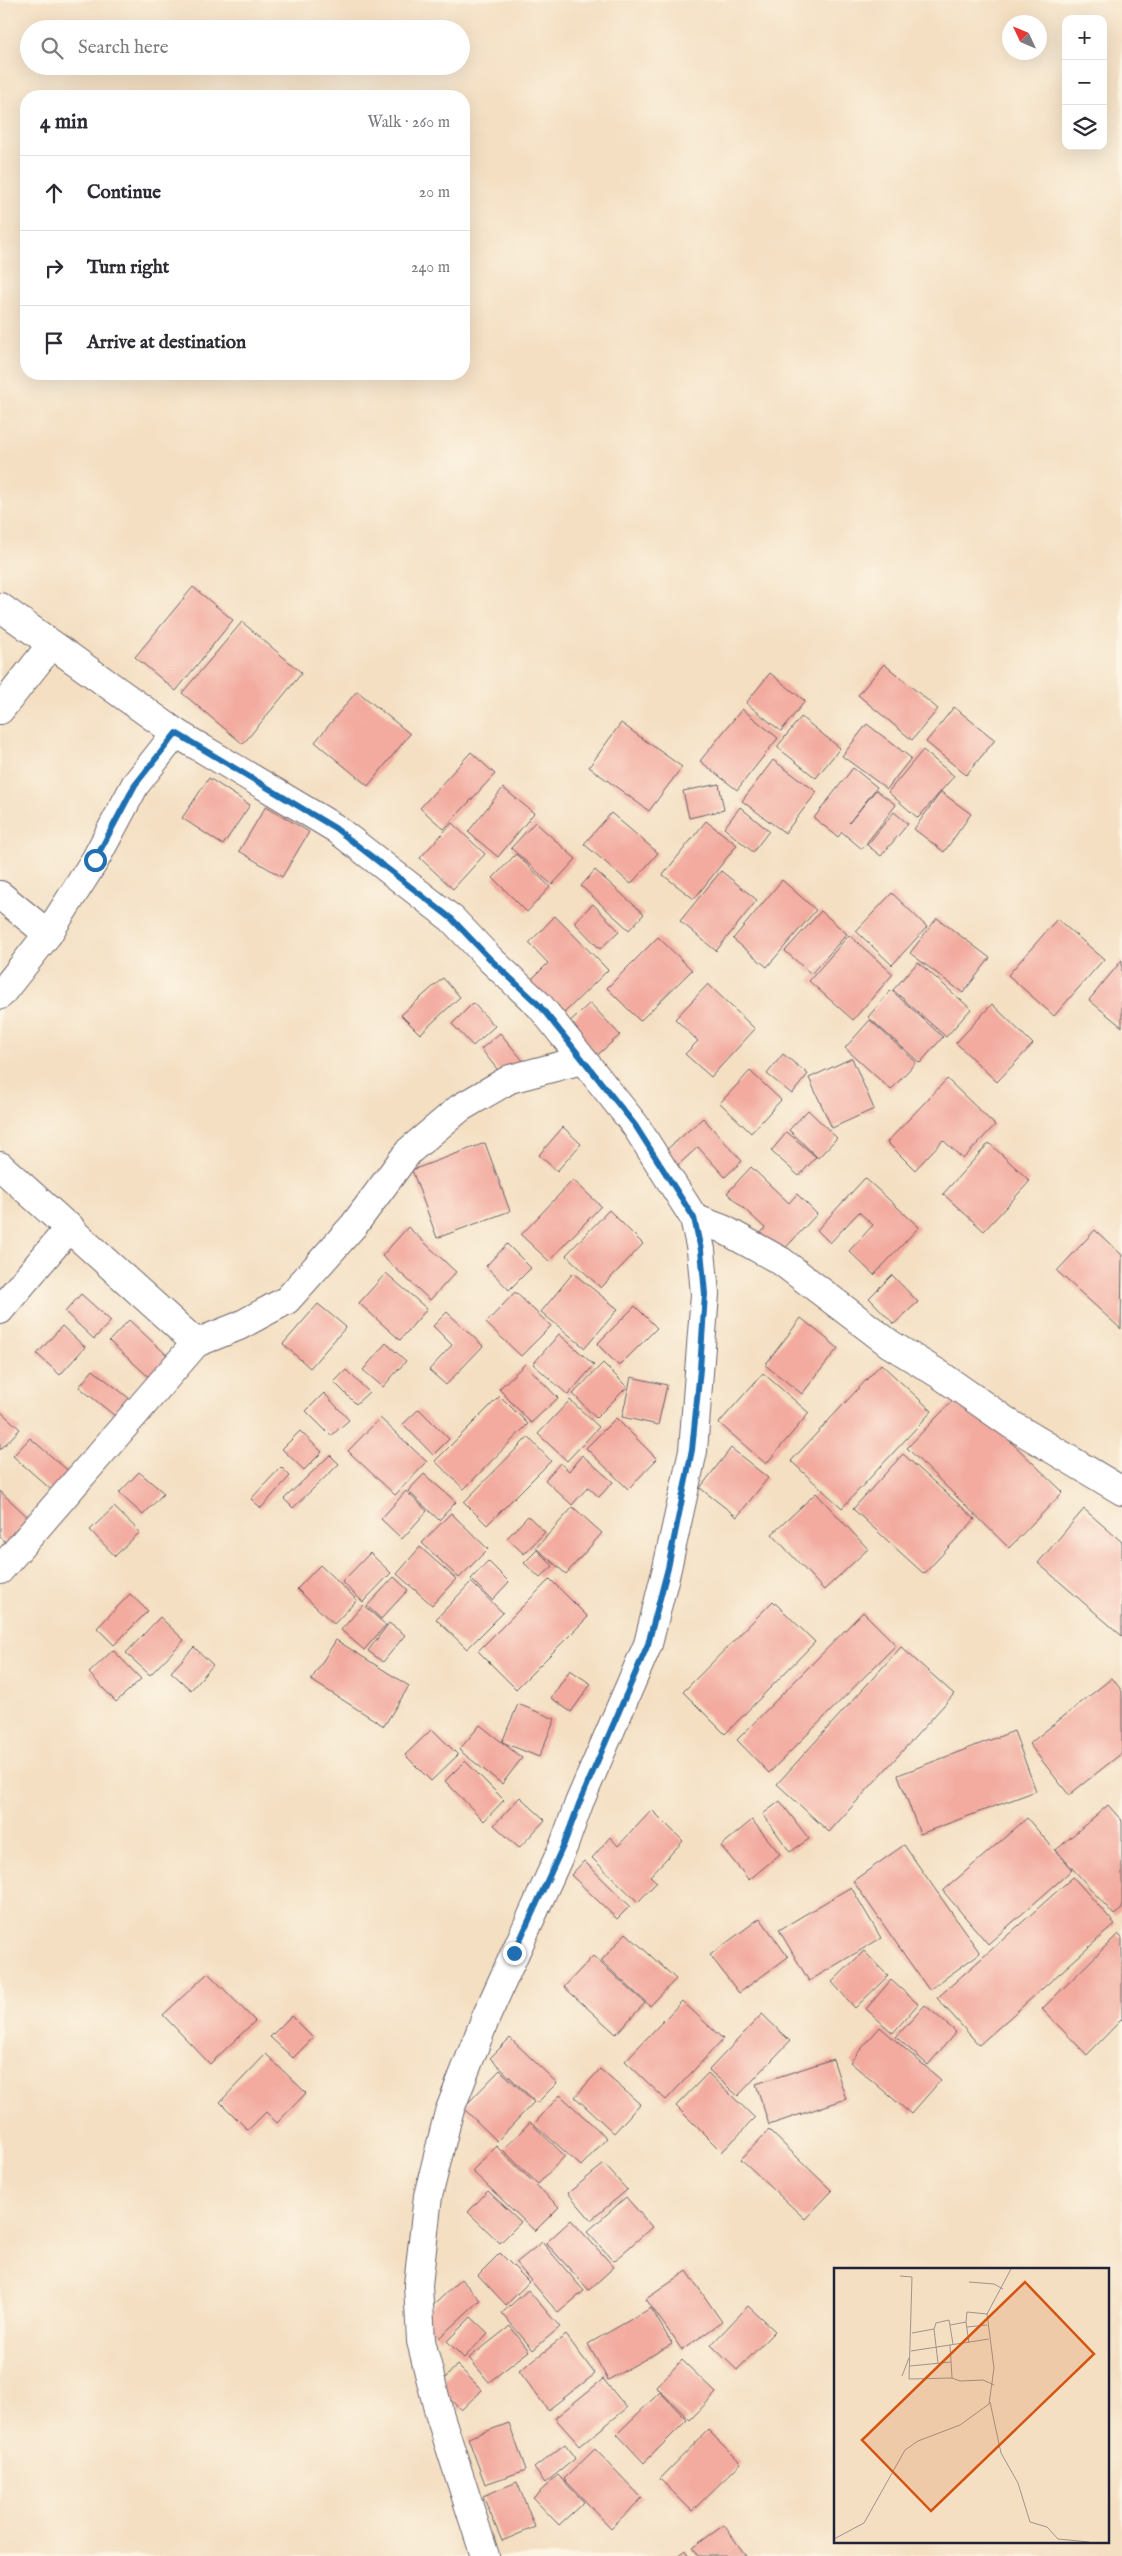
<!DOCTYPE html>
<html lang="en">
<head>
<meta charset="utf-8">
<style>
  :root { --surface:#fff; --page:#f2f2f3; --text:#2b2b33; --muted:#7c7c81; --line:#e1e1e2 }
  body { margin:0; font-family:"IM FELL English",serif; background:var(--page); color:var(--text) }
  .controls { position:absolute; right:15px; top:15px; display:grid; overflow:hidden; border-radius:10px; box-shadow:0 5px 20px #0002 }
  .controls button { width:45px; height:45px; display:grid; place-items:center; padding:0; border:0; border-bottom:1px solid var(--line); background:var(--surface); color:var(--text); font:25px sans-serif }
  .compass { position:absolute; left:1002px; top:15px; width:45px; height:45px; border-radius:50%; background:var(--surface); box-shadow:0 5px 20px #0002; rotate:314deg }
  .stop { position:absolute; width:15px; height:15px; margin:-11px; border:4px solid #1f6fb2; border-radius:50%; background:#fff }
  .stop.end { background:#1f6fb2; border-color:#fff; box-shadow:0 1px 5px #0008 }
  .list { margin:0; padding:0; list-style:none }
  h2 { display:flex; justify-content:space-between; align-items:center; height:65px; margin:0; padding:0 20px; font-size:21px }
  h2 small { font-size:16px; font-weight:400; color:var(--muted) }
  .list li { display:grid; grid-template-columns:32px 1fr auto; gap:15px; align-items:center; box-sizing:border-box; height:75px; padding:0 20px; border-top:1px solid var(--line) }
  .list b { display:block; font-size:19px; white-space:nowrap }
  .list em { font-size:16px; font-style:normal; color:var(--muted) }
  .icon { flex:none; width:28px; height:28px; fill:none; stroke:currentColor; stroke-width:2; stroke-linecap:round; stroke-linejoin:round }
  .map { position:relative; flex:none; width:1122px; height:2556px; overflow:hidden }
  .search { position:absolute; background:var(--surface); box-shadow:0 5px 20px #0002; left:20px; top:20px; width:450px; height:55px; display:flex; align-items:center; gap:12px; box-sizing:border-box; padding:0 18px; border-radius:28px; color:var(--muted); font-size:19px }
  .panel { position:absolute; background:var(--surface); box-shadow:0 5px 20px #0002; left:20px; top:90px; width:450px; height:290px; border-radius:20px }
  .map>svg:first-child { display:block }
  .building { fill:#f3aa9f }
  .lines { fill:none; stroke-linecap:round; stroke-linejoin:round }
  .minor-casing { stroke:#6c646a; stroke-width:30 }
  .minor { stroke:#fff; stroke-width:28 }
  .route { stroke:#1f6fb2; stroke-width:6 }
  .inset-road { fill:none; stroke:#a0938c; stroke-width:1 }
  .view { fill:#d45411; fill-opacity:0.15; stroke:#d45411; stroke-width:2.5 }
  .inset-edge { fill:none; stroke:#22223b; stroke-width:2.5 }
</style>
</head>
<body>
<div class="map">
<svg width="1122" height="2556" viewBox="0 0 1122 2556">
  <rect width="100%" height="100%" fill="#fcf5e5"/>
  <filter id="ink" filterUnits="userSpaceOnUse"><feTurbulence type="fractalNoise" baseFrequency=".02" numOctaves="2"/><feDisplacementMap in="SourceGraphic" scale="10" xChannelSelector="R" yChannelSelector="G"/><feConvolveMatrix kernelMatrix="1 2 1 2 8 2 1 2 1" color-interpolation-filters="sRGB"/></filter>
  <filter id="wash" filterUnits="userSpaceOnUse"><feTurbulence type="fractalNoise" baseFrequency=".0096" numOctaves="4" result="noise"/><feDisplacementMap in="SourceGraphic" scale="20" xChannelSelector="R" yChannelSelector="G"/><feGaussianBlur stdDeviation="1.12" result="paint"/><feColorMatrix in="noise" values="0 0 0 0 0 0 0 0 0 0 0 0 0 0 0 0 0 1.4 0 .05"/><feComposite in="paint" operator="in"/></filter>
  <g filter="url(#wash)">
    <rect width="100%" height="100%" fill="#f4dfc2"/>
    <g id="blocks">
      <g class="building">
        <path d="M193 587 233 620 176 691 135 657Z"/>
        <path d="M242 622 302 673 243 744 182 693Z"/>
        <path d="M884 664 938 709 912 740 858 695Z"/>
        <path d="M770 673 805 701 781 731 746 703Z"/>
        <path d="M357 691 410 734 368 786 315 742Z"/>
        <path d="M954 707 995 740 966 775 926 742Z"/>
        <path d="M742 709 778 738 737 790 700 761Z"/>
        <path d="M801 717 840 748 816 778 777 747Z"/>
        <path d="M621 723 682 767 649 811 589 767Z"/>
        <path d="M867 724 911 758 887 789 842 756Z"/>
        <path d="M923 750 954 776 918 818 888 792Z"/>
        <path d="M471 752 495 774 444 829 420 808Z"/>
        <path d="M773 760 817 792 785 833 742 801Z"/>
        <path d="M853 768 877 787 849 823 876 790 896 805 862 849 842 832 838 837 814 818Z"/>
        <path d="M209 778 250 805 223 845 182 818Z"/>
        <path d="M719 784 724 810 689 818 683 791Z"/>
        <path d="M503 788 534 813 498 857 468 832Z"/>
        <path d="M941 792 971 814 944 852 914 829Z"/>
        <path d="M266 806 309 832 282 877 239 851Z"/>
        <path d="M740 807 769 831 753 852 724 828Z"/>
        <path d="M894 812 908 824 881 856 867 845Z"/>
        <path d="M611 813 658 853 631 884 584 844Z"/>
        <path d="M706 821 737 845 694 899 663 875Z"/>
        <path d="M535 822 576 859 552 885 511 848Z"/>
        <path d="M452 823 485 854 453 889 420 858Z"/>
        <path d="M516 854 550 887 527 912 493 878Z"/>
        <path d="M595 870 644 914 629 930 581 886Z"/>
        <path d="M721 871 757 900 716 951 680 921Z"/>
        <path d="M782 880 816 910 767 967 733 939Z"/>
        <path d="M892 893 927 927 892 965 856 931Z"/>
        <path d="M593 904 619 931 600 949 574 922Z"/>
        <path d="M821 911 847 934 811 974 785 951Z"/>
        <path d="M555 916 608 970 561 1016 529 982 548 963 529 943Z"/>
        <path d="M937 918 990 958 963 993 910 953Z"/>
        <path d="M1057 919 1104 959 1054 1016 1008 975Z"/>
        <path d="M849 935 893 974 853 1020 809 981Z"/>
        <path d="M658 937 692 970 640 1021 607 988Z"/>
        <path d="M1122 960V1027L1089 1000Z"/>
        <path d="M918 962 971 1009 946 1037 893 990Z"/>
        <path d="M443 978 460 997 420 1034 401 1015Z"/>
        <path d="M708 984 755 1029 711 1077 685 1054 698 1041 675 1019Z"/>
        <path d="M891 990 943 1037 920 1063 868 1017Z"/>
        <path d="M473 1003 495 1026 473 1046 452 1024Z"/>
        <path d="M590 1003 620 1035 594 1058 566 1025Z"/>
        <path d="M992 1004 1033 1044 997 1082 956 1043Z"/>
        <path d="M870 1020 916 1062 891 1090 845 1048Z"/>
        <path d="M500 1033 525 1063 505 1079 481 1049Z"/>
        <path d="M783 1054 808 1074 792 1094 767 1074Z"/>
        <path d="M852 1058 874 1109 832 1128 809 1078Z"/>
        <path d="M750 1071 781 1100 751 1133 720 1103Z"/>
        <path d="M947 1079 995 1125 963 1159 943 1140 915 1170 887 1142Z"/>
        <path d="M808 1110 837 1138 818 1158 789 1130Z"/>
        <path d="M703 1118 742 1161 725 1177 698 1147 678 1165 665 1151Z"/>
        <path d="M563 1127 581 1144 557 1171 539 1155Z"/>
        <path d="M787 1132 816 1157 799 1176 771 1151Z"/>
        <path d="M485 1143 510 1211 437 1238 412 1170Z"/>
        <path d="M989 1143 1030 1181 984 1231 943 1194Z"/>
        <path d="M751 1167 789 1203 797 1194 817 1214 779 1255 759 1235 765 1228 727 1193Z"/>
        <path d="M865 1178 919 1227 874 1275 849 1251 873 1225 859 1212 830 1243 817 1230Z"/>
        <path d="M573 1180 601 1206 549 1261 521 1235Z"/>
        <path d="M609 1210 643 1244 601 1288 566 1255Z"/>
        <path d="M408 1227 456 1272 430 1300 382 1256Z"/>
        <path d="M1095 1230 1122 1255 1121 1329 1057 1271Z"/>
        <path d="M507 1244 531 1268 509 1290 486 1266Z"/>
        <path d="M386 1273 427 1309 400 1340 359 1303Z"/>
        <path d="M573 1273 618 1309 585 1348 541 1312Z"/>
        <path d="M892 1275 918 1302 894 1324 869 1298Z"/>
        <path d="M515 1292 551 1326 521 1356 486 1323Z"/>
        <path d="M81 1294 111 1321 94 1339 65 1312Z"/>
        <path d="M318 1304 346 1327 310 1368 283 1344Z"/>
        <path d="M635 1306 657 1328 619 1366 597 1344Z"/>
        <path d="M447 1312 483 1346 446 1385 429 1370 452 1345 433 1326Z"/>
        <path d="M801 1318 838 1348 802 1394 765 1365Z"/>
        <path d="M129 1320 170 1358 151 1379 109 1341Z"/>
        <path d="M62 1326 85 1347 60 1375 37 1354Z"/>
        <path d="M559 1334 594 1365 568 1395 533 1364Z"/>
        <path d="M386 1343 406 1361 383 1387 363 1370Z"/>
        <path d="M603 1363 627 1387 596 1418 573 1394Z"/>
        <path d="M525 1364 558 1398 531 1423 499 1389Z"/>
        <path d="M881 1364 932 1411 842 1508 791 1461Z"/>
        <path d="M93 1370 134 1402 120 1420 79 1387Z"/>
        <path d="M346 1370 369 1392 356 1404 334 1382Z"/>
        <path d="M763 1373 809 1413 766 1464 719 1423Z"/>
        <path d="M631 1377 667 1385 658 1425 622 1417Z"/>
        <path d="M324 1393 349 1420 331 1436 306 1411Z"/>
        <path d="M960 1393 1063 1492 1009 1548 907 1448Z"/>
        <path d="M500 1396 528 1424 464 1489 435 1461Z"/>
        <path d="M570 1400 599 1427 567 1461 538 1434Z"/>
        <path d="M419 1409 449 1439 433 1455 403 1424Z"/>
        <path d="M0 1411 20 1429 0 1450Z"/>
        <path d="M380 1418 427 1462 395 1495 348 1451Z"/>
        <path d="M616 1418 657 1459 628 1489 586 1448Z"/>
        <path d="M300 1431 322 1452 304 1470 282 1449Z"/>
        <path d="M528 1437 551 1461 487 1525 464 1502Z"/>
        <path d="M30 1438 72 1474 55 1493 13 1456Z"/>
        <path d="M731 1448 768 1478 737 1517 700 1488Z"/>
        <path d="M903 1454 975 1519 924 1574 853 1509Z"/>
        <path d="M330 1455 339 1464 293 1508 284 1499Z"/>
        <path d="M582 1455 613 1482 599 1497 588 1487 572 1505 545 1480 560 1463 569 1471Z"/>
        <path d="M281 1467 290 1476 261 1508 251 1499Z"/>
        <path d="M139 1472 164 1493 143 1515 119 1493Z"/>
        <path d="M424 1474 456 1502 439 1520 408 1491Z"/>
        <path d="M0 1491 31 1520 8 1544 0 1537Z"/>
        <path d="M406 1491 427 1511 402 1539 381 1519Z"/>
        <path d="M816 1493 868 1549 824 1590 772 1534Z"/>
        <path d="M114 1507 140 1532 115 1556 90 1530Z"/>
        <path d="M573 1507 602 1533 566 1574 536 1548Z"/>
        <path d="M1084 1509 1122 1542V1636L1038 1563Z"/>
        <path d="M451 1513 488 1549 459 1578 422 1543Z"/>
        <path d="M528 1516 545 1532 524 1554 507 1538Z"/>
        <path d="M420 1547 456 1579 432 1605 397 1574Z"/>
        <path d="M537 1550 553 1566 540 1578 524 1563Z"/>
        <path d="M370 1553 391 1573 363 1602 342 1582Z"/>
        <path d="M488 1561 509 1582 492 1600 471 1579Z"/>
        <path d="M320 1565 357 1600 334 1624 297 1589Z"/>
        <path d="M394 1577 408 1590 381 1619 367 1606Z"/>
        <path d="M550 1579 588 1617 516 1689 478 1651Z"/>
        <path d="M471 1582 503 1613 467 1649 436 1619Z"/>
        <path d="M130 1594 148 1611 114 1645 97 1628Z"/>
        <path d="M773 1601 815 1642 725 1734 683 1692Z"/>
        <path d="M363 1605 386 1625 364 1650 341 1630Z"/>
        <path d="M863 1612 896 1645 769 1773 737 1740Z"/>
        <path d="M160 1617 184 1640 150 1675 126 1653Z"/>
        <path d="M389 1623 405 1635 383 1662 368 1651Z"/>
        <path d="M336 1640 409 1686 384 1726 311 1680Z"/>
        <path d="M194 1647 213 1665 191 1690 171 1672Z"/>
        <path d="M901 1647 954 1694 829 1832 777 1784Z"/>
        <path d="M113 1650 141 1679 116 1702 89 1673Z"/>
        <path d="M570 1670 591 1684 571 1712 551 1698Z"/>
        <path d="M1112 1678 1122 1691V1753L1069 1795 1029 1744Z"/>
        <path d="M518 1704 555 1719 539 1757 502 1742Z"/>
        <path d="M480 1725 522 1758 502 1784 459 1750Z"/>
        <path d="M432 1729 458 1755 431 1781 405 1755Z"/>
        <path d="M1014 1731 1036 1791 920 1834 898 1775Z"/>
        <path d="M465 1761 504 1800 484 1821 445 1781Z"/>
        <path d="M520 1797 545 1820 519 1848 494 1825Z"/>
        <path d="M780 1801 809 1839 790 1852 763 1814Z"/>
        <path d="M1108 1805 1122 1821V1909L1114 1915 1056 1850Z"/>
        <path d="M652 1810 683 1841 650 1876 657 1882 638 1902 592 1858 610 1837 618 1846Z"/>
        <path d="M1027 1818 1072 1870 988 1944 943 1891Z"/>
        <path d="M752 1820 780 1854 749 1880 721 1846Z"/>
        <path d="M904 1845 980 1953 929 1990 853 1881Z"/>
        <path d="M584 1861 630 1906 617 1919 571 1875Z"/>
        <path d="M1073 1877 1115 1924 979 2045 937 1998Z"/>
        <path d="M851 1887 881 1938 809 1981 779 1930Z"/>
        <path d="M760 1918 788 1957 739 1993 710 1955Z"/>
        <path d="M626 1933 676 1979 650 2006 601 1961Z"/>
        <path d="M1118 1934 1122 1938V2019L1087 2055 1042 2009Z"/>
        <path d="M864 1951 888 1976 855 2008 832 1982Z"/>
        <path d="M593 1956 645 2003 616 2034 564 1987Z"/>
        <path d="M208 1973 255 2021 210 2064 163 2015Z"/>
        <path d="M891 1980 918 2004 893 2033 866 2009Z"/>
        <path d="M682 2001 723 2039 666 2100 625 2061Z"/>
        <path d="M925 2005 956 2032 928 2065 896 2037Z"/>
        <path d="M762 2014 790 2041 738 2096 709 2070Z"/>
        <path d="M291 2016 313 2038 293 2058 270 2037Z"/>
        <path d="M880 2027 941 2080 911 2114 850 2062Z"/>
        <path d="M510 2038 557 2083 537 2103 490 2058Z"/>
        <path d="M266 2054 306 2093 277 2123 266 2112 248 2130 220 2102Z"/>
        <path d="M833 2059 846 2099 769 2125 756 2084Z"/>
        <path d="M600 2069 640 2104 614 2133 575 2097Z"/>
        <path d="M500 2070 534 2102 497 2141 463 2108Z"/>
        <path d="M708 2073 755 2118 722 2152 676 2106Z"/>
        <path d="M560 2095 607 2138 581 2166 534 2124Z"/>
        <path d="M530 2122 565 2156 538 2184 503 2150Z"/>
        <path d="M769 2130 832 2191 805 2219 741 2159Z"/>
        <path d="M496 2146 559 2207 535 2231 472 2171Z"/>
        <path d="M604 2164 627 2190 591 2220 568 2193Z"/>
        <path d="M488 2191 521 2222 500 2243 468 2212Z"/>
        <path d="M626 2197 652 2227 614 2261 587 2232Z"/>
        <path d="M571 2220 614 2267 589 2290 546 2243Z"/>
        <path d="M542 2242 584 2291 558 2313 516 2263Z"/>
        <path d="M500 2253 529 2282 506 2305 478 2275Z"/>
        <path d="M687 2271 722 2322 682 2350 646 2299Z"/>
        <path d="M461 2279 480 2300 439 2338 420 2318Z"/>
        <path d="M528 2290 560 2327 533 2350 502 2313Z"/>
        <path d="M748 2306 775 2331 737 2370 711 2345Z"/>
        <path d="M651 2308 672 2344 608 2380 588 2344Z"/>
        <path d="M471 2317 488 2333 464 2358 447 2341Z"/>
        <path d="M510 2326 529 2351 489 2382 469 2358Z"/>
        <path d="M566 2335 595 2374 548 2410 519 2371Z"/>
        <path d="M682 2360 716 2393 690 2420 656 2387Z"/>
        <path d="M457 2365 482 2390 461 2410 437 2387Z"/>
        <path d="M603 2379 627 2408 580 2446 555 2418Z"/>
        <path d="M660 2392 687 2420 644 2463 617 2434Z"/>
        <path d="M509 2423 526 2470 485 2484 468 2438Z"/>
        <path d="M708 2430 741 2463 692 2511 660 2479Z"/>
        <path d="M565 2444 576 2458 545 2483 534 2468Z"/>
        <path d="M595 2449 642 2498 611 2528 564 2479Z"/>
        <path d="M558 2475 584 2502 559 2525 533 2498Z"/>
        <path d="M517 2482 535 2527 502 2541 483 2496Z"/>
        <path d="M724 2525 746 2556H698L692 2548Z"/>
        <path d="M685 2550 689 2556H677Z"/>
      </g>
    </g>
  </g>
  <g filter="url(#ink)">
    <use href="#blocks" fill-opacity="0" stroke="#6c646a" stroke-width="1"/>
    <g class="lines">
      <defs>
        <g id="minor">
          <path d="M0 607 176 733 335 828 452 919 491 960 540 1006 635 1125 694 1218 701 1250 705 1294 693 1451 667 1568 648 1644 579 1803 564 1845 486 2017 449 2112 428 2196 418 2285 421 2341 439 2413 485 2556"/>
          <path d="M0 710 51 645"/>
          <path d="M0 895 48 934"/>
          <path d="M0 995 48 934 95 860 135 785 176 733"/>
          <path d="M0 1166 196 1343"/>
          <path d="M694 1218 723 1229 781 1261 890 1344 939 1374 1012 1425 1122 1491"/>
          <path d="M0 1310 70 1227"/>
          <path d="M0 1570 196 1343 239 1326 287 1300 354 1225 409 1151 460 1108 510 1079 582 1060"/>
        </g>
      </defs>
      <use href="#minor" class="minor-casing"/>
      <use href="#minor" class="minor"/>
    </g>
  </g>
  <g class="lines" filter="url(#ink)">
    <path class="route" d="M95 860 135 785 176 733 335 828 452 919 491 960 540 1006 635 1125 694 1218 701 1250 705 1294 700 1369 692 1450 668 1568 648 1644 579 1804 564 1844 514 1953"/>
  </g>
  <g transform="translate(834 2268)">
    <rect width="275" height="275" fill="#f4dfc2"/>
    <path class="inset-road" d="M66 8 78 9 75 111 118 110 126 113 149 112 160 117M135 14 160 16 169 21M132 54 133 44 153 46M116 57 132 54 135 75M133 59 153 57M100 61 104 95M78 65 100 61 102 55 115 52 119 76M116 77 118 110M77 83 155 71M76 98 117 94M68 108 75 90M156 134 167 185 184 215 196 254 213 259 224 271 255 274M0 271 30 255 71 182 84 173 126 157 155 136 160 100 153 46 177 1"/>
    <path class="view" d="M191 14 260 86 97 243 28 172Z"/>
    <rect width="275" height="275" class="inset-edge"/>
  </g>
</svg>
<div class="controls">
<button>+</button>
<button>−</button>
<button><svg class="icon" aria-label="layers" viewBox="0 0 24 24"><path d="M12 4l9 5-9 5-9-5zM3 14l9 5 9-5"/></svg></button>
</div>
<svg class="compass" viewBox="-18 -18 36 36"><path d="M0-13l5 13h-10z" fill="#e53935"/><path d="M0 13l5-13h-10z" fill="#7c7c81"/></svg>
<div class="stop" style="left:95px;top:860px"></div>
<div class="stop end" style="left:514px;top:1953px"></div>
<div class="search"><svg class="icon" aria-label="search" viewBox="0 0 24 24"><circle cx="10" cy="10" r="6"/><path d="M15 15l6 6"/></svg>Search here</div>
<section class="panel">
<h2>4 min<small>Walk · 260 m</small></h2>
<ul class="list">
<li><svg class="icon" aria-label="ahead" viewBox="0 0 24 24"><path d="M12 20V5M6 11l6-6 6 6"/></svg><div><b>Continue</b></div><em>20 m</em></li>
<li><svg class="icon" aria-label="right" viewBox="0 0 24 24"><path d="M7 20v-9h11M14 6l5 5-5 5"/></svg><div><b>Turn right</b></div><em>240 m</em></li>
<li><svg class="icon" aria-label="arrive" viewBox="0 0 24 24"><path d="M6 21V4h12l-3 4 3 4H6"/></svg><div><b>Arrive at destination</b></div></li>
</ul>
</section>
</div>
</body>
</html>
